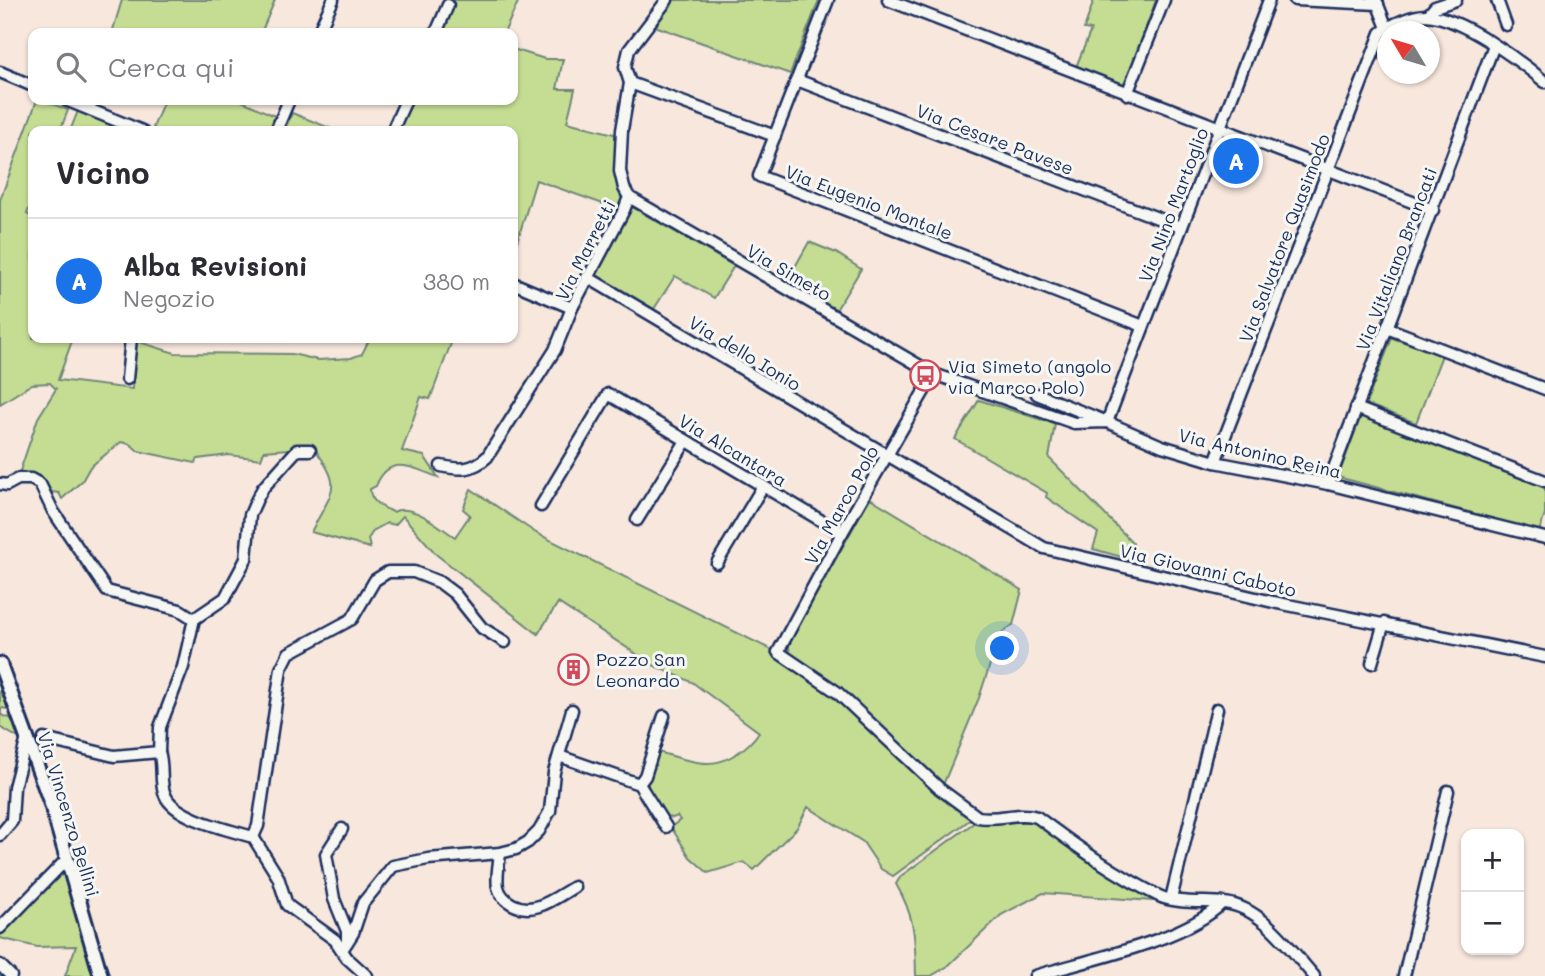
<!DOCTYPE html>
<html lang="it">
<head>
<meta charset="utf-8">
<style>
  :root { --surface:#fff; --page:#f2f2f3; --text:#2b2b33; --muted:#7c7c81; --line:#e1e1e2; --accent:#1a73e8 }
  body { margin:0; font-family:Mali,sans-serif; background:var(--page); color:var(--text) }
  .controls { position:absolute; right:21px; bottom:21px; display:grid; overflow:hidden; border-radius:14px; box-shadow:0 2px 5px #0004 }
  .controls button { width:63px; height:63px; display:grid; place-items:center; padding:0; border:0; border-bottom:2px solid var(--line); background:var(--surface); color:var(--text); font:35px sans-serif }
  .compass { position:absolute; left:1377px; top:21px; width:63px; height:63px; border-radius:50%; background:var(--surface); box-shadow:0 2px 5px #0004; rotate:308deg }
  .you { position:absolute; left:1003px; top:649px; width:24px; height:24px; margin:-18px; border:5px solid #fff; border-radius:50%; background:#1a73e8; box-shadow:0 0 0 10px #1a73e833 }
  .badge { display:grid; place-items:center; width:46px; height:46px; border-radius:50%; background:var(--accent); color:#fff; font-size:23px; font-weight:700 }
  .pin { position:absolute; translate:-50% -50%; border:4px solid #fff; box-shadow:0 2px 7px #0006 }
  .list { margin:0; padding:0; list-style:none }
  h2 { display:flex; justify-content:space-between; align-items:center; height:91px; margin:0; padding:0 28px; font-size:30px }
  h2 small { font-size:23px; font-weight:400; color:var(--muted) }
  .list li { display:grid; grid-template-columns:46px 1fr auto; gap:21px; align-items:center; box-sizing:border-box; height:126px; padding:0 28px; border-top:2px solid var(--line) }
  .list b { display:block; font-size:26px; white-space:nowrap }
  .list p { margin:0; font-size:23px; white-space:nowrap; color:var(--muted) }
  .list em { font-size:23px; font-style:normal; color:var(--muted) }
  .icon { flex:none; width:38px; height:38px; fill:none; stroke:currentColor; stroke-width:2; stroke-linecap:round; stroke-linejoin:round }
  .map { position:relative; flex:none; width:1545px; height:976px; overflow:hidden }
  .search { position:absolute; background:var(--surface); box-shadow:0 2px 5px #0004; left:28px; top:28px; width:490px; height:77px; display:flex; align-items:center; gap:18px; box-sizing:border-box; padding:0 24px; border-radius:14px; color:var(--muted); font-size:26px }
  .panel { position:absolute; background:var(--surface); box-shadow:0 2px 5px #0004; left:28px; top:126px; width:490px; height:217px; border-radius:14px }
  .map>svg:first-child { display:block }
  .green { fill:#c4dd93; stroke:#708678; stroke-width:2 }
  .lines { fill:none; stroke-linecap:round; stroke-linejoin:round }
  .minor-casing { stroke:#1b2f5e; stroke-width:15 }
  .tertiary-casing { stroke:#1b2f5e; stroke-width:18 }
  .minor { stroke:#f6f6f2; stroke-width:10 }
  .tertiary { stroke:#f6f6f2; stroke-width:12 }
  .labels { text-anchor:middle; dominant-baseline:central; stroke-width:6; stroke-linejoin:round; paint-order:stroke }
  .street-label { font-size:18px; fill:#1b2f5e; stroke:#f6f6f2 }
  .poi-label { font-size:18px; fill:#1b2f5e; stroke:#f6f6f2; text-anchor:start }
</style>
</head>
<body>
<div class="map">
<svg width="1545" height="976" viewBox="0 0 1545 976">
  <rect width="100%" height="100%" fill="#f7e7dd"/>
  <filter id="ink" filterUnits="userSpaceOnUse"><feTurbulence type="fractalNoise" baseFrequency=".0143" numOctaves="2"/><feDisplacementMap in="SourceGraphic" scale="14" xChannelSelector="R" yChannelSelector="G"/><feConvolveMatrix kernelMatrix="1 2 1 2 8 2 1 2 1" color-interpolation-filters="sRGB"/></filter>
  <g filter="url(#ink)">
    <g class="green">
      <path d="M122 0H275L261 33H112Z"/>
      <path d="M453 0H519L504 33H440Z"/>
      <path d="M673 0H819L790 74 652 25Z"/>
      <path d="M1094 0H1156L1126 83 1122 84 1076 67 1091 30 1084 29Z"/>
      <path d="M513 49 545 59H563L557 89H575L567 122 618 135 617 172 622 200 617 209 536 180 513 255V131H397L411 100H513Z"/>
      <path d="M37 100H43L68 110 60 131H33V198L27 214 33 217V338H73L58 380 132 389 136 341 175 353 292 354 318 360 351 358 362 354 370 338H453L430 399 421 397 402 451 424 456 438 477C413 468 389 453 376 486L370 489C370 502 382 507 393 512 412 502 439 527 455 537L470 515 463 509 471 489 536 533 772 650 771 653 836 697 936 790 971 819 893 876 881 869 863 842 808 807 797 828 754 870 744 862 708 873 690 857 671 827 680 820 677 816 673 818 665 816C644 782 643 790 658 752 673 756 692 763 707 763 727 764 749 747 759 732L692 682 655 666 558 603 538 634 437 555 403 516 395 525 387 523 374 530 368 539 370 548 311 532C334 487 344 489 312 445L298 444 289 449 264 451 261 459 228 455 198 459 195 463 138 451 130 444 121 442 90 467 82 481 62 499 59 493 52 492 40 476 25 474 20 471 38 418 56 389 50 383 32 384 0 404V200Z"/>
      <path d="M164 100H240L275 116 269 131H160L153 128Z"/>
      <path d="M78 111 125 131H70Z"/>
      <path d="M292 113 335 130 334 131H284Z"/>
      <path d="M632 207 734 266 714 298 675 276 654 309 595 274Z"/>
      <path d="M809 242 836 253 861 269 836 310 787 281Z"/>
      <path d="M1392 338 1442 355 1416 423 1366 404Z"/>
      <path d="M979 400 1055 424 1049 458 1133 543 1129 559 1093 549 1098 533 1046 497 1047 493 955 439Z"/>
      <path d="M1361 416 1545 487V515L1539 531 1338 477Z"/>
      <path d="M870 498 1022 590 1013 625 1000 634 979 698 943 785C901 745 860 701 811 670 800 663 787 657 789 642Z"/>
      <path d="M0 685 8 709 1 708V715L13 719 20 739 0 727Z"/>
      <path d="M1019 819C1044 820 1072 850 1092 864 1112 877 1133 888 1153 901L1043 893 1001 915 948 966 931 976H916C915 938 916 919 896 884L901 876 975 822Z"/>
      <path d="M61 874 64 875 93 976H65L76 946 37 947 0 938V932L55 876Z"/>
    </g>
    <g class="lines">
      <defs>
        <g id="minor">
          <path d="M828 0 759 176 1143 326"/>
          <path d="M888 0 1433 210"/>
          <path d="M1295 0 1378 4"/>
          <path d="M1376 0 1387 28"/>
          <path d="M1497 0 1506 25"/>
          <path d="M1428 15 1435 7 1456 0"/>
          <path d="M318 33 333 0"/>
          <path d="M436 33 448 5"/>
          <path d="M0 72 33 86"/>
          <path d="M797 80 1181 227"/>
          <path d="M630 83 775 136"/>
          <path d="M1127 94 1164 0"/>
          <path d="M66 100 142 131"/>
          <path d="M276 131 289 100"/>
          <path d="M392 131 406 100"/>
          <path d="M629 197 934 374 1074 423 1107 422 1162 446 1215 462 1328 484 1545 538"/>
          <path d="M587 277 1044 548 1273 602 1545 657"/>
          <path d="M513 283 572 308"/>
          <path d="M1387 328 1545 389"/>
          <path d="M934 374 842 533 778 652 837 692 940 789 978 817C998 821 1018 811 1037 817 1076 846 1116 875 1159 896 1175 904 1206 901 1224 903 1262 907 1290 949 1314 976"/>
          <path d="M127 379 131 338"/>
          <path d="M1037 394 1107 422 1269 0"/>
          <path d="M1356 408 1545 481"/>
          <path d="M1215 462 1381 33C1391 24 1413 15 1426 15 1461 17 1519 60 1545 82"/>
          <path d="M441 466C460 470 472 471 487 457L555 350 572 308 624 210 629 197 624 188 620 171 622 130 630 83 625 67 629 50 667 0"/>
          <path d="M0 484 7 485 18 479H31L40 484 53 511 107 591 180 610 194 619"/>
          <path d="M1328 484 1494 45"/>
          <path d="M541 506 608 394 842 533"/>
          <path d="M637 520 686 441"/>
          <path d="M717 563 763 486"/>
          <path d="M1372 663 1384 623"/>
          <path d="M44 739 114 756 159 752 160 727 183 667 194 619 225 598 246 559 250 515 257 499 263 488 297 450H310"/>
          <path d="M159 752C164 766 159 781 165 795 175 819 230 830 253 837L278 877 287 905 335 940 347 958 367 976"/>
          <path d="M559 756 639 784 666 827"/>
          <path d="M639 784 645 776 664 716"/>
          <path d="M342 829 326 854 334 899 347 931V942"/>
          <path d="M0 835 12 821 14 787 27 738"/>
          <path d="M253 837 258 826 281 669 289 653 352 619 375 580 388 572H414L439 582 455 594 482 628 505 642"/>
          <path d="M500 853C499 864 496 877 498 887 500 895 505 900 512 904 534 916 555 898 574 887"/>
          <path d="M1171 899 1217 709"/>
          <path d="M0 928 66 860"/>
          <path d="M342 950 353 933 363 903 393 866 428 859 500 853 516 849 528 842 539 831 550 811 554 772 572 710"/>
          <path d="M0 965 11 976"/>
          <path d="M1035 976C1087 960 1185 941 1222 903"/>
          <path d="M1404 976 1448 791"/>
        </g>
        <path id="tertiary" d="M0 664 51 804 101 976"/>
      </defs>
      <use href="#minor" class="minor-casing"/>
      <use href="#tertiary" class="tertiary-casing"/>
      <use href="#minor" class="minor"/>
      <use href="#tertiary" class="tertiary"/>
    </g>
  </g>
  <defs>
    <symbol id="bus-ring" viewBox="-11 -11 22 22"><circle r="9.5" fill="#f6f6f2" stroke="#d1495b" stroke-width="1.5"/><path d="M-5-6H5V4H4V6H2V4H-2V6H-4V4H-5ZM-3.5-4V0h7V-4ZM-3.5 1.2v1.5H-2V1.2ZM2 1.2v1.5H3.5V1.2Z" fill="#d1495b"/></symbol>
    <symbol id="building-ring" viewBox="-11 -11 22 22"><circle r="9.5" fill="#f6f6f2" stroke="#d1495b" stroke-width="1.5"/><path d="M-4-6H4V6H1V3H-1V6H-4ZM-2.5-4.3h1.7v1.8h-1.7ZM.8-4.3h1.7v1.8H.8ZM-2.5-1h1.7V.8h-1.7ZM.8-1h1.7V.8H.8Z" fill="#d1495b"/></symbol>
  </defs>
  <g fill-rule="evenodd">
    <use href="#bus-ring" x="908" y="358" width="35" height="35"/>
    <use href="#building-ring" x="556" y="652" width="35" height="35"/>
  </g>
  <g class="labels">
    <g class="street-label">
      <text transform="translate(995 139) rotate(21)">Via Cesare Pavese</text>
      <text transform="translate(869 202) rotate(21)">Via Eugenio Montale</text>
      <text transform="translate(1173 205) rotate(-69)">Via Nino Martoglio</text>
      <text transform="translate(1284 238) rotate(-69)">Via Salvatore Quasimodo</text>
      <text transform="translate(585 250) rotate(-63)">Via Marretti</text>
      <text transform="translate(1396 259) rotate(-69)">Via Vitaliano Brancati</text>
      <text transform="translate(789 272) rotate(30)">Via Simeto</text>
      <text transform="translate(745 353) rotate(31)">Via dello Ionio</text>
      <text transform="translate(733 450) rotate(31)">Via Alcantara</text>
      <text transform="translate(1260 453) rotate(13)">Via Antonino Reina</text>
      <text transform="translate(841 505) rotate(-61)">Via Marco Polo</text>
      <text transform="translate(1208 570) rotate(13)">Via Giovanni Caboto</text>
      <text transform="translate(69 814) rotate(73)">Via Vincenzo Bellini</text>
    </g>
    <g class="poi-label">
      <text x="948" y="366">Via Simeto (angolo<tspan x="948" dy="21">via Marco Polo)</tspan></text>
      <text x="596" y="659">Pozzo San<tspan x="596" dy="21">Leonardo</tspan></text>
    </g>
  </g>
</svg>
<div class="controls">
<button>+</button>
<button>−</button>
</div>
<svg class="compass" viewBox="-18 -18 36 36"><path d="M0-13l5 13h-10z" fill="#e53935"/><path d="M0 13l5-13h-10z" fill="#7c7c81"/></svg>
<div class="you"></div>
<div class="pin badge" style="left:1236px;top:161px">A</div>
<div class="search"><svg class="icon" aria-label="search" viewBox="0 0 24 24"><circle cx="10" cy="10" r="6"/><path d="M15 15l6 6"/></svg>Cerca qui</div>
<section class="panel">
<h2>Vicino<small></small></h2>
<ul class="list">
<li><span class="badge">A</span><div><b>Alba Revisioni</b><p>Negozio</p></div><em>380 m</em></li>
</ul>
</section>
</div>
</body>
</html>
